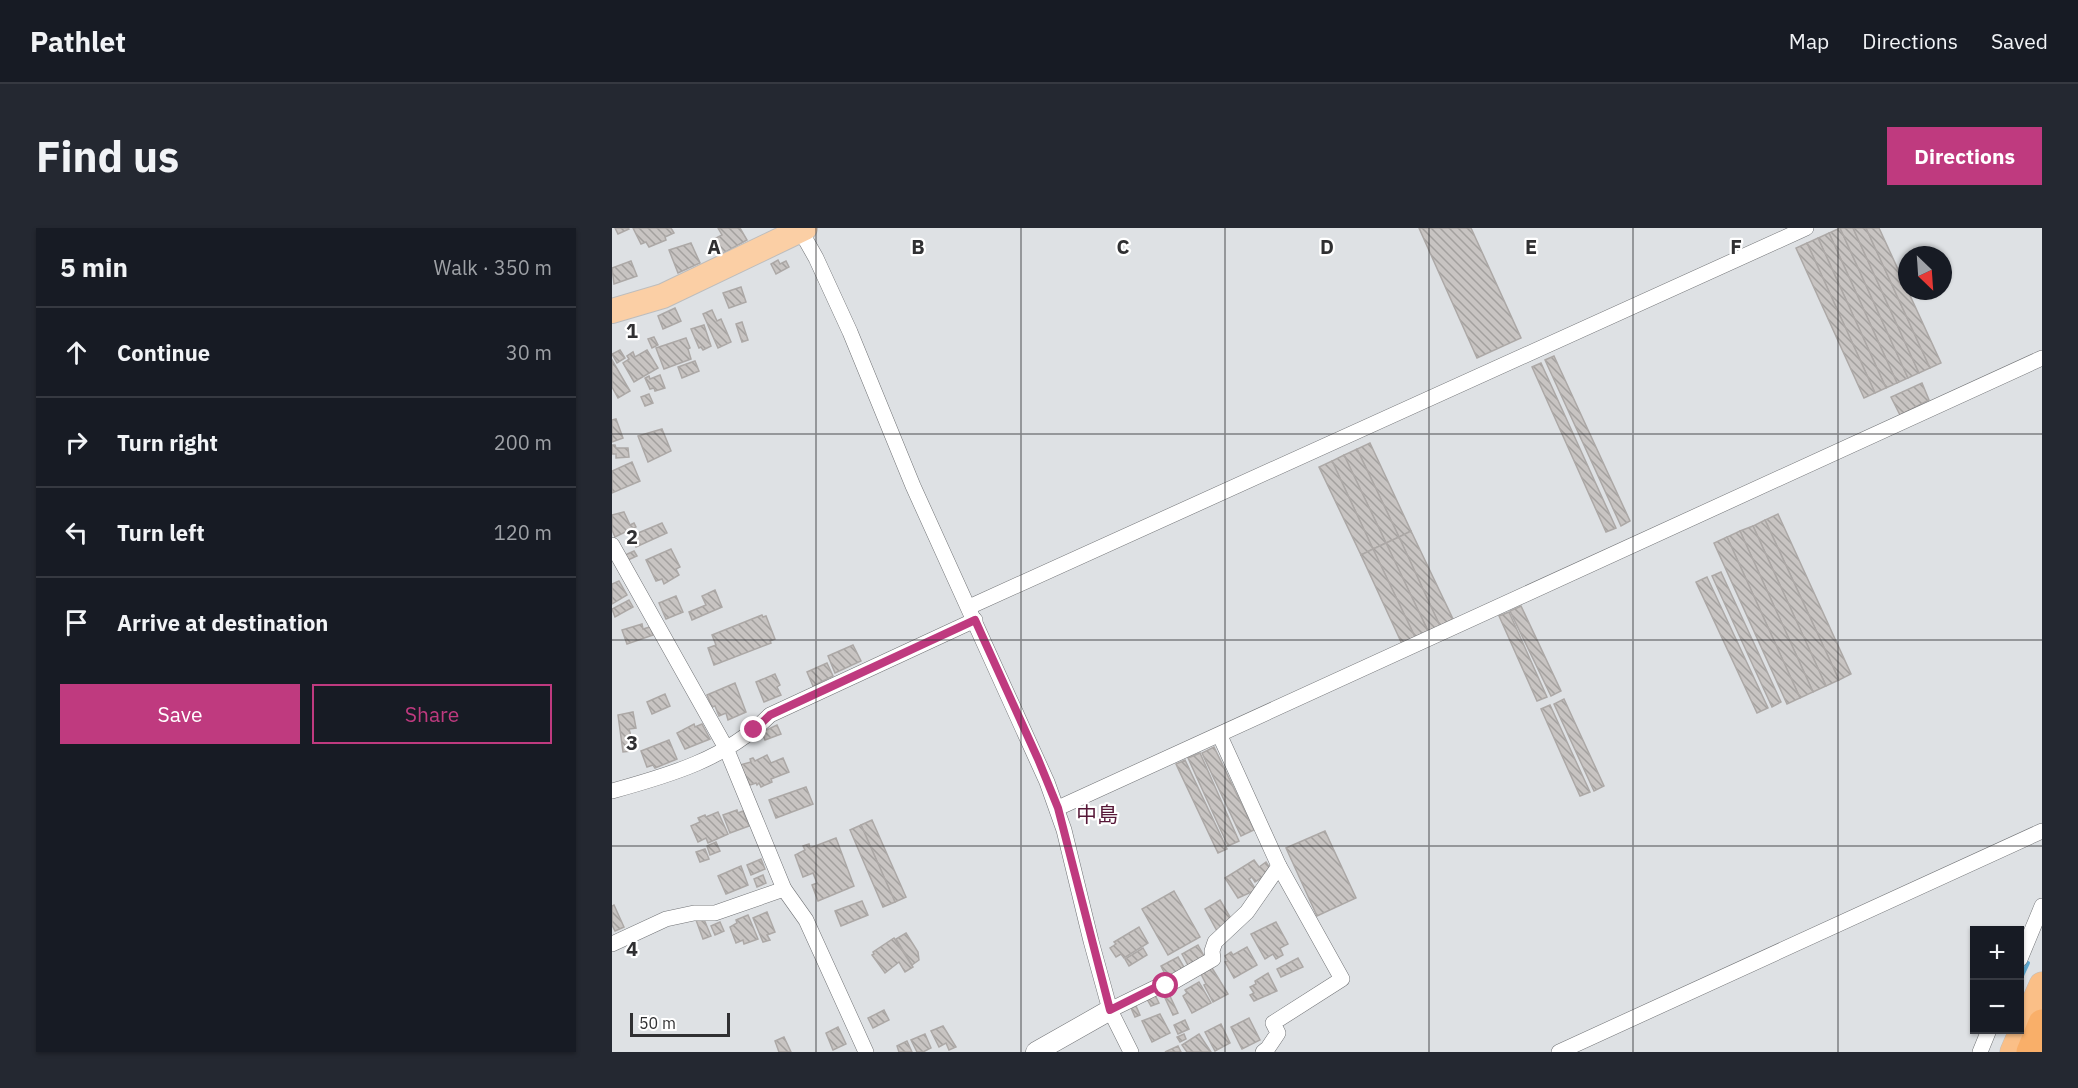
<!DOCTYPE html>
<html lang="en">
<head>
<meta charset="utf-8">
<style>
  :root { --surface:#171b24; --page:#242831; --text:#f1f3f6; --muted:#9ea1a6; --line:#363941; --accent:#bf3a7f }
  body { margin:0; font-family:"IBM Plex Sans","Noto Sans JP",sans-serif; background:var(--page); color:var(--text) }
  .controls { position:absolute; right:18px; bottom:18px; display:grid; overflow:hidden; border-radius:0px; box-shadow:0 2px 4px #0004 }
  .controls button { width:54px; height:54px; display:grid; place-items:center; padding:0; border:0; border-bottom:2px solid var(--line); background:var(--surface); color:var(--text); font:30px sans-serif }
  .compass { position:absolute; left:1286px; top:18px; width:54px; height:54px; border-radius:50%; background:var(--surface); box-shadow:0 2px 4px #0004; rotate:155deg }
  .scale { position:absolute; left:18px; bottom:15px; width:100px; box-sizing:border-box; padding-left:6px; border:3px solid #303032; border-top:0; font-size:16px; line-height:21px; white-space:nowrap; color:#303032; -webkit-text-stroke:4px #fff; paint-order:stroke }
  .stop { position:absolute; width:18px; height:18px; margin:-14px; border:4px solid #bf3a7f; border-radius:50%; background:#fff }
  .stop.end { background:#bf3a7f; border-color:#fff; box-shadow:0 2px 6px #0008 }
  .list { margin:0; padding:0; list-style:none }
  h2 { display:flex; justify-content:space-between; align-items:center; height:78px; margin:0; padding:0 24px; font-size:26px }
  h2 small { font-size:20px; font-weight:400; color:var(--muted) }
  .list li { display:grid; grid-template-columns:39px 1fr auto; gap:18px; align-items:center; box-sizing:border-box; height:90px; padding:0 24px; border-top:2px solid var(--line) }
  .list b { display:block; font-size:22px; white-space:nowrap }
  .list em { font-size:20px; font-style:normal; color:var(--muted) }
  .actions { display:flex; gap:12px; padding:18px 24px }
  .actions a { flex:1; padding:14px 0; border:2px solid var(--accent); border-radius:0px; text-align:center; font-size:21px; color:var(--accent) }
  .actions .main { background:var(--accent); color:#fff }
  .icon { flex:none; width:33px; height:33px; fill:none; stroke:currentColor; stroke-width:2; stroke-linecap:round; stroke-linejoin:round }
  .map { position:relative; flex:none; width:1430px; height:824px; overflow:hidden; border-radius:0px }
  header { display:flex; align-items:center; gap:36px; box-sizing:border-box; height:84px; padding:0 30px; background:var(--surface); border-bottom:2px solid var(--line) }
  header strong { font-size:28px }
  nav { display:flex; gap:33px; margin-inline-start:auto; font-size:21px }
  .intro { display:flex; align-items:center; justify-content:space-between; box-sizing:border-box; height:144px; padding:0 36px }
  h1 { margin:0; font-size:42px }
  .button { padding:15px 27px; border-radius:0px; background:var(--accent); color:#fff; font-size:21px; font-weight:700 }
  main { display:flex; gap:36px; padding:0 36px }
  aside { flex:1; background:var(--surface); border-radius:0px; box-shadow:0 2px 4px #0004 }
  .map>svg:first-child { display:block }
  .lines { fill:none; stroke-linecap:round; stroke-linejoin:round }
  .stream { stroke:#5faad2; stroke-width:4 }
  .building { fill:url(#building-back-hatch); stroke:#aca8a6; stroke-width:1.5 }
  .minor-casing { stroke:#707275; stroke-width:16 }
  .tertiary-casing { stroke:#707275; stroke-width:21 }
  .primary-casing { stroke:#bdbdbd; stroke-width:26 }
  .trunk-casing { stroke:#bdbdbd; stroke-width:27 }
  .motorway-casing { stroke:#bdbdbd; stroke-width:28 }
  .minor { stroke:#fff; stroke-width:15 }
  .tertiary { stroke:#fff; stroke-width:20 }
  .primary { stroke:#fbcfa5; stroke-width:24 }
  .trunk { stroke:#fabf87; stroke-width:26 }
  .motorway { stroke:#f9af69; stroke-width:27 }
  .route { stroke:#bf3a7f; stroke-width:8 }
  .grid { fill:none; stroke:#303032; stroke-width:1.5; stroke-opacity:0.55 }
  .labels { text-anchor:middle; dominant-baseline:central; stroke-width:4.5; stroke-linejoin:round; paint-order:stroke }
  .quarter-label { font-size:21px; fill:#571838; stroke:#fff }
  .grid-label { font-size:20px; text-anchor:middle; font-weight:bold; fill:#303032; stroke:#fff; stroke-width:4.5; stroke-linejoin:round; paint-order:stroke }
</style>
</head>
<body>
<header>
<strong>Pathlet</strong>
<nav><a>Map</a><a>Directions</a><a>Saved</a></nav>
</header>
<div class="intro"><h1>Find us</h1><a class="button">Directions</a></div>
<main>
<aside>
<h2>5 min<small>Walk · 350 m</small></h2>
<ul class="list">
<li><svg class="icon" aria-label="ahead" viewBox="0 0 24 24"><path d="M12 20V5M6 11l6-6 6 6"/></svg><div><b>Continue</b></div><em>30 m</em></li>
<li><svg class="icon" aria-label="right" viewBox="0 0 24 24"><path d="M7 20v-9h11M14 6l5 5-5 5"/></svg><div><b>Turn right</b></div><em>200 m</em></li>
<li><svg class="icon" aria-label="left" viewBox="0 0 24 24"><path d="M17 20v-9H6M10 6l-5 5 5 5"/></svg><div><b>Turn left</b></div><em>120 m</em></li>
<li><svg class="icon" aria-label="arrive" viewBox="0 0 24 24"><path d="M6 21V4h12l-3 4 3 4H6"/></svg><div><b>Arrive at destination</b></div></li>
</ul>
<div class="actions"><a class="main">Save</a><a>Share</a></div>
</aside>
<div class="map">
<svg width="1430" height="824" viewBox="0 0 1430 824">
  <defs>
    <pattern id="building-back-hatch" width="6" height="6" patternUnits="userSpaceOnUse" patternTransform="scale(1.5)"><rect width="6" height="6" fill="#c8c4c2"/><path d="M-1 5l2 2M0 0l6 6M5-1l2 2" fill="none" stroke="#a3a09e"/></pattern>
  </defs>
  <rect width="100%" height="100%" fill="#dee1e4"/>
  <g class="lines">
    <path class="stream" d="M1408 752 1416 735"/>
  </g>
  <g class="building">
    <path d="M3 0H16L17 1 6 6Z"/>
    <path d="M21 0H59L62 5 53 9 54 12 37 19 34 14 29 16Z"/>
    <path d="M106 0H128L135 12 110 26 102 11 110 7Z"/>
    <path d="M807 0H859L909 110 865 130Z"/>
    <path d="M1228 0 1296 150 1285 155 1217 5Z"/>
    <path d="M1228 0H1241L1307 145 1296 150Z"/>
    <path d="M1241 0H1254L1318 140 1307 145Z"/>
    <path d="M1254 0H1267L1329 135 1318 140Z"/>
    <path d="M1217 5 1285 155 1274 160 1206 10Z"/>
    <path d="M1206 10 1274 160 1263 165 1195 15Z"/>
    <path d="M79 15 88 35 66 45 57 22Z"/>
    <path d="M1195 15 1263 165 1252 170 1184 20Z"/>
    <path d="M166 32 168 36 174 33 177 39 164 46 159 36Z"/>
    <path d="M19 33 25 48 2 56 0 40Z"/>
    <path d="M129 59 134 74 117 80 111 65Z"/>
    <path d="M63 80 69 93 51 101 46 88Z"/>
    <path d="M100 82 105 93 109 91 119 114 106 120 91 86Z"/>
    <path d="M130 94 136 112 130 114 124 96Z"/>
    <path d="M92 97 99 118 91 122 89 119 87 120 79 101Z"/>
    <path d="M42 109 46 117 40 120 36 111Z"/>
    <path d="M74 110 78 120 76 121 79 131 52 141 44 120Z"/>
    <path d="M8 122 13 130 5 135 0 126Z"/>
    <path d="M35 122 46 140 22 154 11 135 17 131 15 128 21 124 23 129Z"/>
    <path d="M942 128 1018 293 1009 298 933 132Z"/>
    <path d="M0 132 18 163 6 170 0 159Z"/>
    <path d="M83 133 87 143 70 150 66 139Z"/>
    <path d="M929 135 1004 300 994 304 920 139Z"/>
    <path d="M48 147 53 160 43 163 42 160 38 161 33 150 37 148 38 151Z"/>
    <path d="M1310 155 1317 172 1288 187 1279 169Z"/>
    <path d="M37 166 41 175 33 178 29 169Z"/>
    <path d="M4 191 11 210 0 214V192Z"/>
    <path d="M50 201 59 223 36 234 26 208Z"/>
    <path d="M758 215 799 303 787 309 745 221Z"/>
    <path d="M0 217H3L4 220H16L17 229 4 230V226H0Z"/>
    <path d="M745 221 787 309 774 315 732 227Z"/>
    <path d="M732 227 774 315 761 321 720 233Z"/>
    <path d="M720 233 761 321 749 327 707 239Z"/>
    <path d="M20 234 28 253 0 265V243Z"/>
    <path d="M12 284 18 297 22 295 24 299 3 309 0 302V287Z"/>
    <path d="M1166 286 1239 446 1227 452 1153 292Z"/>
    <path d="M1153 292 1227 452 1214 458 1141 298Z"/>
    <path d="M50 295 55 305 24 319 19 308Z"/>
    <path d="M1141 298 1214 458 1201 464 1128 303Z"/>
    <path d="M799 303 841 391 828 398 787 309Z"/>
    <path d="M1128 303 1201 464 1188 470 1115 309Z"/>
    <path d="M787 309 828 398 816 403 774 315Z"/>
    <path d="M1115 309 1188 470 1175 476 1102 315Z"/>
    <path d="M774 315 816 403 803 409 761 321Z"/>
    <path d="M59 321 68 339 64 341 67 347 52 356 50 351 44 353 34 332Z"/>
    <path d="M761 321 803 409 790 416 749 327Z"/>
    <path d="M22 323 25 328 16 332 13 327Z"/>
    <path d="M1109 344 1169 474 1160 479 1100 348Z"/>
    <path d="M1095 349 1156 480 1145 485 1084 354Z"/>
    <path d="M7 353 15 367 0 376V356Z"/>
    <path d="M103 362 110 379 80 392 77 384 94 377 90 368Z"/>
    <path d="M64 368 71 384 54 391 47 375Z"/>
    <path d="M17 372 21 379 3 389 0 381Z"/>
    <path d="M909 378 949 463 939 468 898 383Z"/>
    <path d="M897 384 935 469 925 473 887 388Z"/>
    <path d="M150 387 151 389 154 388 163 411 158 413 159 415 102 437 96 420 104 417 100 407Z"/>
    <path d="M30 396 31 401 38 399 41 407 15 416 10 402Z"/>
    <path d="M241 417 249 433 223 445 216 428Z"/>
    <path d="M215 435 221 448 201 458 195 444Z"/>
    <path d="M163 446 168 457 165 459 169 467 152 474 144 454Z"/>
    <path d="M123 455 134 484 116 492 114 485 107 488 103 478 100 479 95 467Z"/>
    <path d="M53 466 58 478 40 486 35 474Z"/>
    <path d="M952 471 992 558 982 563 942 476Z"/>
    <path d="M938 477 978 564 968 568 929 481Z"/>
    <path d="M21 484 24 500 17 501 19 508H22L23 513 18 517 19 523 11 524 6 487Z"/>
    <path d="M82 496 83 499 90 496 98 511 73 521 65 505Z"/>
    <path d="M165 497 169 506 153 512 150 504Z"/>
    <path d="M57 512 65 531 43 540 41 537 35 539 29 523Z"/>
    <path d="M602 519 642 602 629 608 590 525Z"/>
    <path d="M588 525 627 613 616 618 576 530Z"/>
    <path d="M155 527 159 535 171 530 177 544 159 551 160 554 149 559 147 555 145 557 144 555 138 557 128 537 139 534 138 531 141 530 143 533Z"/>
    <path d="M573 532 615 621 606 625 564 536Z"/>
    <path d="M194 559 201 576 164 590 157 572Z"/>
    <path d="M125 582 126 585 131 583 137 598 118 605 111 587Z"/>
    <path d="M106 584 116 606 96 615 94 610 86 614 79 598 88 594 86 590 93 587 94 589Z"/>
    <path d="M260 592 294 669 283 674 249 597Z"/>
    <path d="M249 597 283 674 271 679 238 602Z"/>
    <path d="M713 603 744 670 705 688 674 620Z"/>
    <path d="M224 610 242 658 206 673 200 657 205 655 201 645 191 649 183 627 193 622 191 618 197 616 198 620Z"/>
    <path d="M104 614 108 623 98 627 95 618Z"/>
    <path d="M93 621 97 631 88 634 84 624Z"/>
    <path d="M149 631 153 641 139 647 135 637Z"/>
    <path d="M642 632 647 639 654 634 660 643 643 654 640 649 637 651 644 662 626 670 613 650Z"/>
    <path d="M129 638 136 657 114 666 106 648Z"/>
    <path d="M151 647 154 655 145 659 142 651Z"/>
    <path d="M562 663 588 709 556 727 530 681Z"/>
    <path d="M608 672 621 694 605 703 593 681Z"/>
    <path d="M250 673 256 687 229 698 223 683Z"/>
    <path d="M2 677 12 699 3 703 0 697V678Z"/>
    <path d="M155 684 163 704 155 707 158 712 151 714 141 690Z"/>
    <path d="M136 687 146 711 132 716 131 712 124 715 118 699 125 695 124 692Z"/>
    <path d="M91 689 99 708 91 711 84 692Z"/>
    <path d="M108 694 112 703 103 707 99 698Z"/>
    <path d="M664 694 676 716 668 720 671 727 664 731 661 726 653 731 639 706Z"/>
    <path d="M527 699 536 715 512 730 509 726 504 729 498 720 504 716 502 714Z"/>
    <path d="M294 705 306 724 307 732 300 737 284 711Z"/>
    <path d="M282 710 301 739 293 744 287 734 273 745 260 727 262 726 261 724Z"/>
    <path d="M586 717 593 730 577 739 570 726Z"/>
    <path d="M635 719 645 737 622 750 613 734 616 733 613 728 619 724 621 727Z"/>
    <path d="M531 720 535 727 517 738 513 731Z"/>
    <path d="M566 729 573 741 555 750 549 738Z"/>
    <path d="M686 730 691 739 669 749 665 741Z"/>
    <path d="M600 740 616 766 601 774 592 757 594 756 589 746Z"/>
    <path d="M656 745 665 763 642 773 638 767 642 765 638 759 644 756 643 753Z"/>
    <path d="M587 754 599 775 580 785 571 768 575 765 573 762Z"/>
    <path d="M557 766 566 785 561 787 552 768Z"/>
    <path d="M543 767 547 775 539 778 535 771Z"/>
    <path d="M524 778 528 787 523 789 519 780Z"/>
    <path d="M272 782 277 792 261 800 256 790Z"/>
    <path d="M548 786 558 805 540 814 530 793Z"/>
    <path d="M637 790 648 812 630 821 619 799Z"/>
    <path d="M573 792 577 801 566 806 562 797Z"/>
    <path d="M609 796 618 815 603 823 593 804Z"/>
    <path d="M331 798 344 819 337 822 334 815 327 819 319 803Z"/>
    <path d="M226 799 234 816 221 822 214 805Z"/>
    <path d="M313 806 319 820 311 824H305L299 812Z"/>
    <path d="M572 806 574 811 568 814 565 809Z"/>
    <path d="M587 806 599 824H575L570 817Z"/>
    <path d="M172 809 179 824H167L163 813Z"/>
    <path d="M295 813 300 824H287L285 818Z"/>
    <path d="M566 818 569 824H553Z"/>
  </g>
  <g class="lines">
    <defs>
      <g id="minor">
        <path d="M187 0 204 30 238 104 301 258 435 554 452 602 479 713 498 782 519 824"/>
        <path d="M0 317 114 520 172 661 194 692 254 824"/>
        <path d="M357 379 1194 0"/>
        <path d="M608 508 667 638"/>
        <path d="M0 563C58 547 114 531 158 487L363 392"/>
        <path d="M446 580 1430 130"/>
        <path d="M0 716 54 691 82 685H103L172 661"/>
        <path d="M1408 731 1430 678"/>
        <path d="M498 782 545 759 554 758 601 731 600 723 603 714 635 684 667 638 730 751 661 795 666 805 656 820 651 824"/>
        <path d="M947 824 1430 603"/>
        <path d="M1368 824 1377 802"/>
      </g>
      <path id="tertiary" d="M424 824 498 782"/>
      <path id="primary" d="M0 83 51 68 193 0"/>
      <path id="trunk" d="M1401 824 1430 757"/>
      <path id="motorway" d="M1418 824 1430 795"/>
    </defs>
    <use href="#minor" class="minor-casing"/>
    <use href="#tertiary" class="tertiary-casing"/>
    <use href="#primary" class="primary-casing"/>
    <use href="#trunk" class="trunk-casing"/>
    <use href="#motorway" class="motorway-casing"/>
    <use href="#minor" class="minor"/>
    <use href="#tertiary" class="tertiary"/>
    <use href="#primary" class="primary"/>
    <use href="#trunk" class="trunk"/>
    <use href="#motorway" class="motorway"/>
  </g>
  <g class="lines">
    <path class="route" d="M142 502 158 487 363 392 426 531 446 580 498 782 544 759 554 758"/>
  </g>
  <path class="grid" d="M204 0V824M409 0V824M613 0V824M817 0V824M1021 0V824M1226 0V824M0 206H1430M0 412H1430M0 618H1430"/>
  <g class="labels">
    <g class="quarter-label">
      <text x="485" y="586">中島</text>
    </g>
  </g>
  <g class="grid-label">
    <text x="102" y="26">A</text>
    <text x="306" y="26">B</text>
    <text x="511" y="26">C</text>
    <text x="715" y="26">D</text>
    <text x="919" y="26">E</text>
    <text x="1124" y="26">F</text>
    <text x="20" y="110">1</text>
    <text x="20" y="316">2</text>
    <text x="20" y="522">3</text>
    <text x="20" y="728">4</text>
  </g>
</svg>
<div class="controls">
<button>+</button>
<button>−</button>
</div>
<svg class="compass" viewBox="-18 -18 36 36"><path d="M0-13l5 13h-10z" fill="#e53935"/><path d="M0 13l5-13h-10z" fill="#9ea1a6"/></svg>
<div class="scale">50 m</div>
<div class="stop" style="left:554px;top:758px"></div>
<div class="stop end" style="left:142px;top:502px"></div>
</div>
</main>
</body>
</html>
